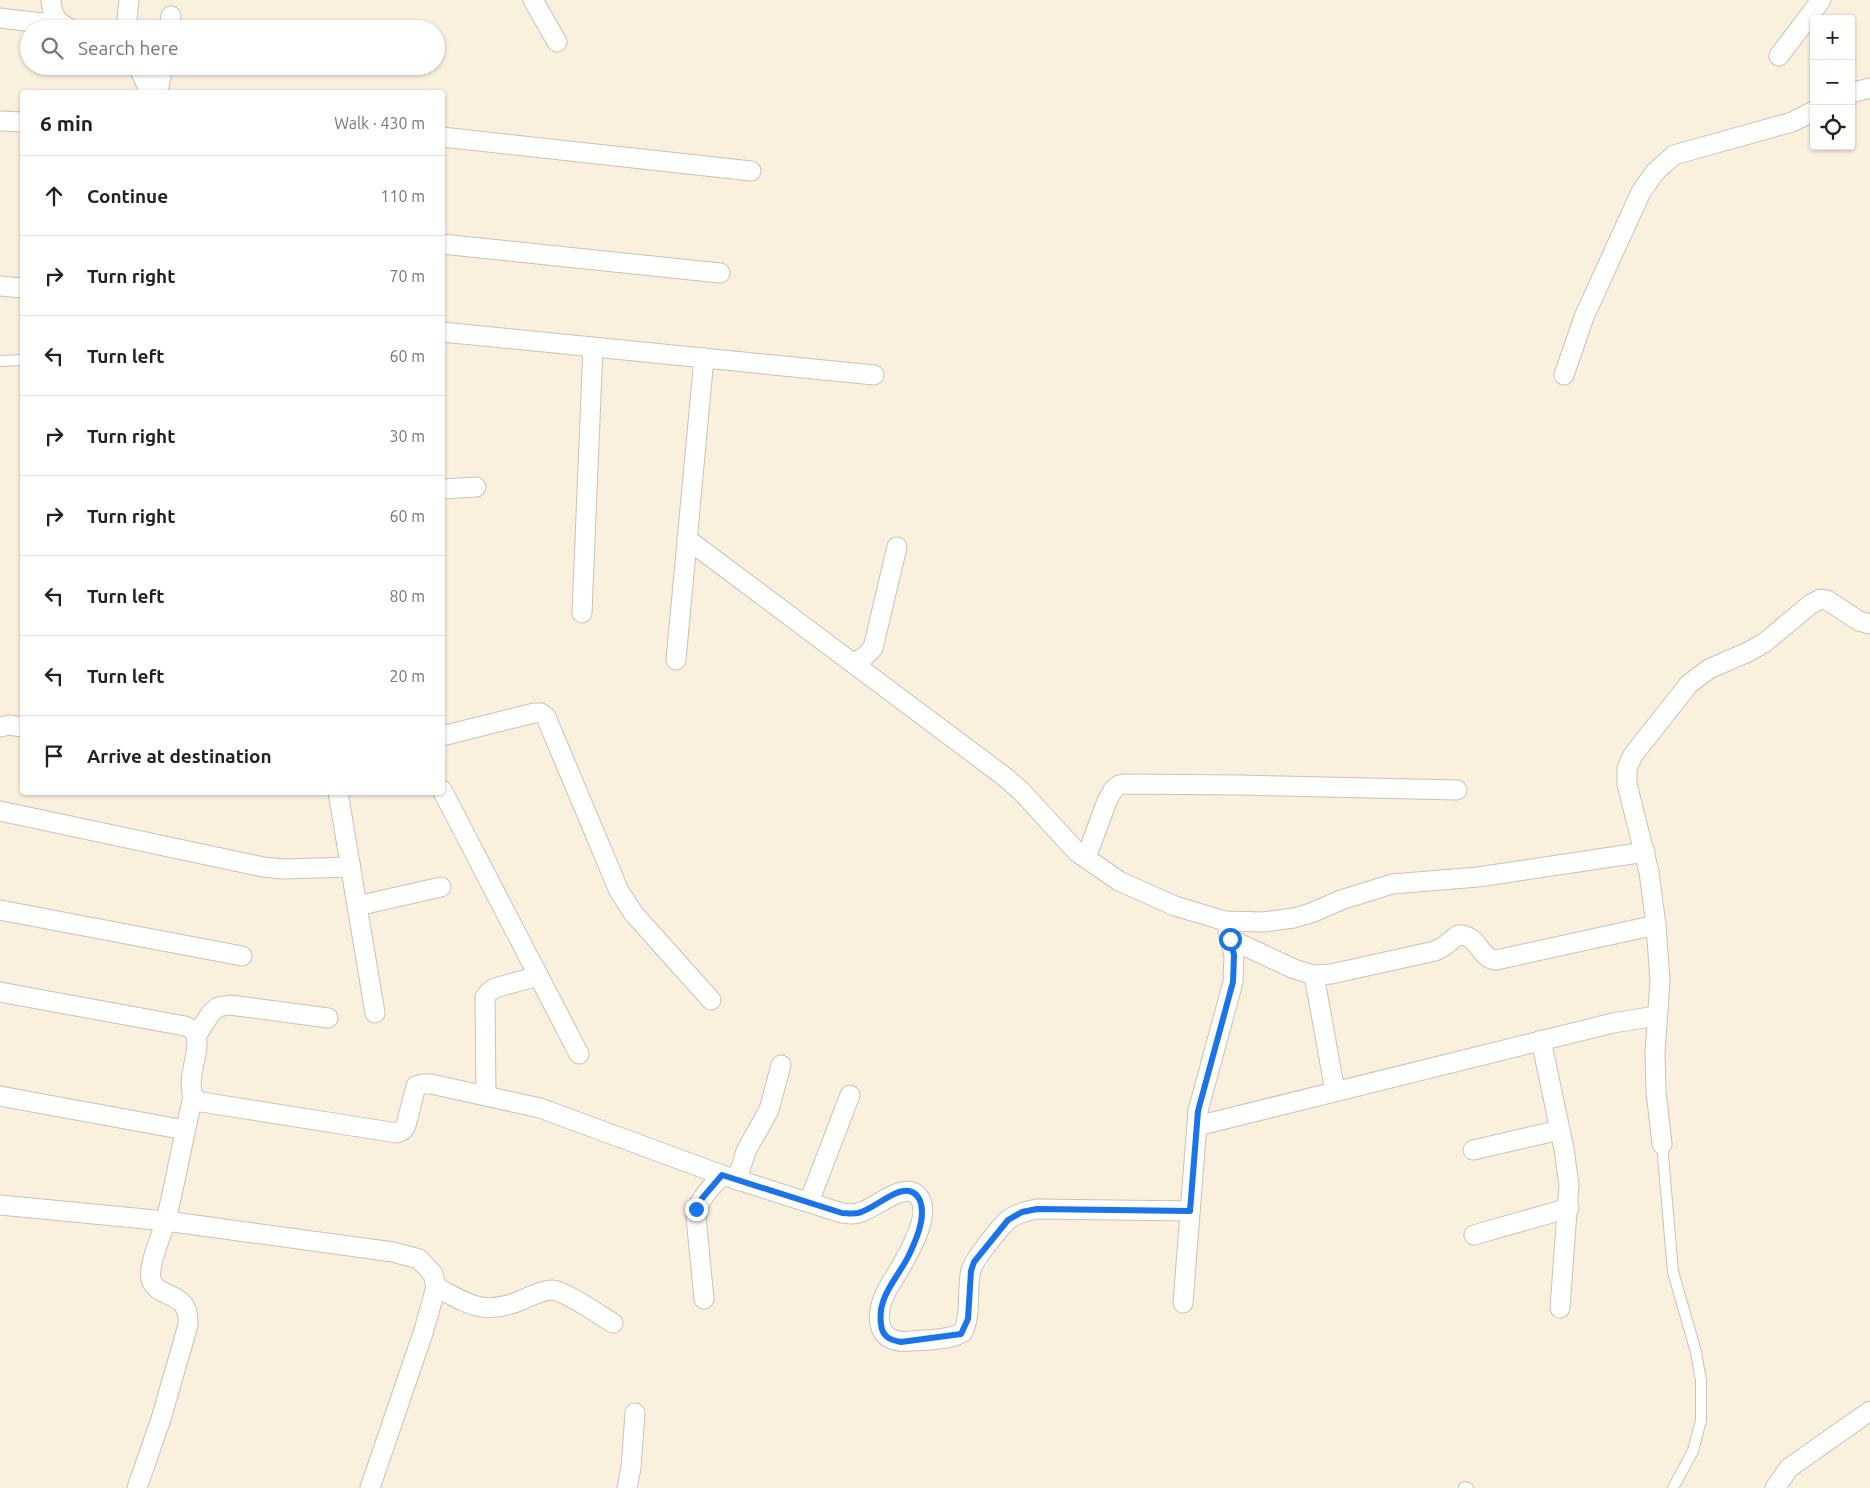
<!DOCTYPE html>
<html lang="en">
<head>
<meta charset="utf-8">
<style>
  :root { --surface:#fff; --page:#f2f2f2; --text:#222; --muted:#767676; --line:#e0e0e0 }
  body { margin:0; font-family:Ubuntu,sans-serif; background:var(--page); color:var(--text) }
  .controls { position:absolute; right:15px; top:15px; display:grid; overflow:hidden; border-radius:5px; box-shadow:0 1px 4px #0004 }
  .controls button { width:45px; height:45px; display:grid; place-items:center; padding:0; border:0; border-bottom:1px solid var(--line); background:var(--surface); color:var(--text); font:25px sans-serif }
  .stop { position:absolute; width:15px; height:15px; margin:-11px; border:4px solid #1a73e8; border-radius:50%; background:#fff }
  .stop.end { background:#1a73e8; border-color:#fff; box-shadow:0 1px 5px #0008 }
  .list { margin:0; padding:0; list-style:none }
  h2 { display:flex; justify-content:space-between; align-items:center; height:65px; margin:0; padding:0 20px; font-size:21px }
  h2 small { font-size:16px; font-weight:400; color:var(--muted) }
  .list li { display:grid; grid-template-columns:32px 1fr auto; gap:15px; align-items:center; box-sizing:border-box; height:80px; padding:0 20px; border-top:1px solid var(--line) }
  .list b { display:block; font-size:19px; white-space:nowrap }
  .list em { font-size:16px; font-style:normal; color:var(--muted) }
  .icon { flex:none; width:28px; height:28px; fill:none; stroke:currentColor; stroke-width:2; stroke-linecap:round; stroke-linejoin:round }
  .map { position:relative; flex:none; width:1870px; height:1488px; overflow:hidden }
  .search { position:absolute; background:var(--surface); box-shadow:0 1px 4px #0004; left:20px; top:20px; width:425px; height:55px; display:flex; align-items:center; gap:12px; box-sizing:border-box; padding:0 18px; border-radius:28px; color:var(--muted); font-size:19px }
  .panel { position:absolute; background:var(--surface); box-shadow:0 1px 4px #0004; left:20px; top:90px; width:425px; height:705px; border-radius:5px }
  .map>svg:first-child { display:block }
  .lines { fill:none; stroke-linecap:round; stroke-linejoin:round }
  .service-casing { stroke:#ccc2b1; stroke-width:12 }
  .minor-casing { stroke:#ccc2b1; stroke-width:21 }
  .service { stroke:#fff; stroke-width:10 }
  .minor { stroke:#fff; stroke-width:19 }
  .route { stroke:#1a73e8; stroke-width:6 }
</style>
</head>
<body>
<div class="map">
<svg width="1870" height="1488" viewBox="0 0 1870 1488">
  <rect width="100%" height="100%" fill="#faf0de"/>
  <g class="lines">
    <defs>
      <g id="service">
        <path d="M0 361 22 360"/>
        <path d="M1662 1144 1673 1272 1696 1352 1701 1381V1420L1693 1451 1673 1488"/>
        <path d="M1464 1487 1468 1488"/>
      </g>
      <g id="minor">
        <path d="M51 0C52 16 56 21 70 29"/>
        <path d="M533 0 557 42"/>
        <path d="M0 18 41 23 57 21"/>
        <path d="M126 29 129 0"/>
        <path d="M169 29 171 16"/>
        <path d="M1779 56 1821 0"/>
        <path d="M138 66 150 92"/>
        <path d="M158 92 163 66"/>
        <path d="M1851 93 1870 88"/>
        <path d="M0 121 22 122"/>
        <path d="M442 137 751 171"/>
        <path d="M442 244 720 273"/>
        <path d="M0 286 22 288"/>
        <path d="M442 332 874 375"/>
        <path d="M1564 375 1584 317 1641 192 1655 172 1674 155 1792 122 1814 111"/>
        <path d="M442 489 476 487"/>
        <path d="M687 539 1005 777 1021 791 1077 852 1119 881 1175 906 1225 921 1263 922 1294 918 1311 913 1341 900 1392 884 1478 877 1645 852"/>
        <path d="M582 613 593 347"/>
        <path d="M676 660 704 358"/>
        <path d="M853 663 863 658 873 648 897 547"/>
        <path d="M0 727 9 725 22 727"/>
        <path d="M442 736 534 713H541L546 717 619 891 634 914 711 1000"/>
        <path d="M442 790 579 1054"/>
        <path d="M338 792 375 1013"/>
        <path d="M0 811 263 867 283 869 351 867"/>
        <path d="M1086 858 1107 801 1113 790 1119 785 1124 784 1240 785 1457 790"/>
        <path d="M357 906 441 887"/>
        <path d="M0 910 242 956"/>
        <path d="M1230 939 1294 969 1314 975 1331 974 1435 951 1443 947 1458 935C1479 934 1479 959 1496 960L1656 925"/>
        <path d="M1314 975 1335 1091"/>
        <path d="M0 992 185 1026C190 1028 195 1031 196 1036 201 1053 186 1075 193 1097L201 1102 397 1133 403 1130 406 1125 416 1086 422 1084H431L540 1108 722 1175 842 1213C849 1214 855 1215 861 1212 875 1208 902 1183 916 1194 939 1213 897 1272 887 1290 874 1316 875 1345 911 1341 925 1340 952 1340 963 1332 972 1312 966 1291 971 1270 973 1261 1000 1227 1008 1220 1017 1213 1027 1211 1037 1209L1190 1211"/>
        <path d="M196 1036 211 1013 218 1007 230 1005 328 1018"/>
        <path d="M1541 1040 1564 1149 1569 1185 1560 1308"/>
        <path d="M0 1096 185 1130"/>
        <path d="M486 1096 485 997 489 992 495 988 538 976"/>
        <path d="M1197 1126 1613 1023 1656 1016"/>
        <path d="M1662 1144 1656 1092 1655 1053 1660 981 1656 925 1649 872 1627 784V768L1633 755 1689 684 1709 669 1748 652 1764 643 1811 604 1821 599 1827 600 1859 621 1870 624"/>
        <path d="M1473 1150 1560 1130"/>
        <path d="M737 1180 746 1151 769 1110 781 1065"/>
        <path d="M809 1202 850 1095"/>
        <path d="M0 1205 166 1221 393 1252 419 1259 433 1274 436 1287 424 1330 370 1488"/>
        <path d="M1474 1235 1569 1208"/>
        <path d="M436 1287C470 1305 484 1316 522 1300 531 1296 542 1290 552 1290 566 1291 599 1315 613 1323"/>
        <path d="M704 1299 696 1217C697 1200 711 1188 722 1175"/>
        <path d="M1183 1303 1198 1111 1233 982 1234 955 1228 932"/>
        <path d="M137 1488 161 1419 188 1325C190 1288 157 1301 151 1279 148 1264 162 1235 166 1220 176 1179 183 1138 193 1097"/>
        <path d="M627 1488 631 1468 635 1413"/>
        <path d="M1775 1488 1789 1468 1870 1411"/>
      </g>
    </defs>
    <use href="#service" class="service-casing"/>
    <use href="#minor" class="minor-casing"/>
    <use href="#service" class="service"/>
    <use href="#minor" class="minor"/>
  </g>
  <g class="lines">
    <path class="route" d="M696 1209 699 1202 722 1175 842 1213C847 1213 852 1214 858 1213 873 1210 894 1188 909 1191 915 1192 920 1198 921 1204 925 1220 916 1240 909 1255 898 1278 877 1296 881 1324 882 1336 889 1340 901 1342L961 1334 968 1319 971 1271 974 1262 1008 1220 1022 1212 1037 1209 1190 1211 1198 1111 1233 982 1234 955 1230 939"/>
  </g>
</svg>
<div class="controls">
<button>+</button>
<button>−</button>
<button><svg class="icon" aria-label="locate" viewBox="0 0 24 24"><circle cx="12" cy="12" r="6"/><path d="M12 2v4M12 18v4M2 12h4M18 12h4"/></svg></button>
</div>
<div class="stop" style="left:1230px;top:939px"></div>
<div class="stop end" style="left:696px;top:1209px"></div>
<div class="search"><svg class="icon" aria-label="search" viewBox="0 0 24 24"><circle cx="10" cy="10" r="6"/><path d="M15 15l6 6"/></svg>Search here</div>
<section class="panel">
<h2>6 min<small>Walk · 430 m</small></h2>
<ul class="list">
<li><svg class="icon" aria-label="ahead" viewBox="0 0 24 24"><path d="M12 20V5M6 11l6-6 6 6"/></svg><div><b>Continue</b></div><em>110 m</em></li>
<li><svg class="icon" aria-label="right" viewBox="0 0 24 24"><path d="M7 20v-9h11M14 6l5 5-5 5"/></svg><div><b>Turn right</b></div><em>70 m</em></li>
<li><svg class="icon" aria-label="left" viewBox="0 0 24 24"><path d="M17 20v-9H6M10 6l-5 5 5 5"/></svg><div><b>Turn left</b></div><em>60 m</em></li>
<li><svg class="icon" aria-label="right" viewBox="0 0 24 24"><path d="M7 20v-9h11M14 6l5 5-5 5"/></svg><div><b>Turn right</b></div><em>30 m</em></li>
<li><svg class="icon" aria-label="right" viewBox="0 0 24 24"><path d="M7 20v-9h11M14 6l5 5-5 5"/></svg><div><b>Turn right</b></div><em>60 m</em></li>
<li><svg class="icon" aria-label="left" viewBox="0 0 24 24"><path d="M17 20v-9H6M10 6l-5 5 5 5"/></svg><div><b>Turn left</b></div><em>80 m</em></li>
<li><svg class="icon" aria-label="left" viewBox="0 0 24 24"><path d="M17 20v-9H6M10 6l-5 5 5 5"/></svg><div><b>Turn left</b></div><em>20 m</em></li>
<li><svg class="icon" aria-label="arrive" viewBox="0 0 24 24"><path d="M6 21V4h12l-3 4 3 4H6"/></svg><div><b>Arrive at destination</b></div></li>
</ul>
</section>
</div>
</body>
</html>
